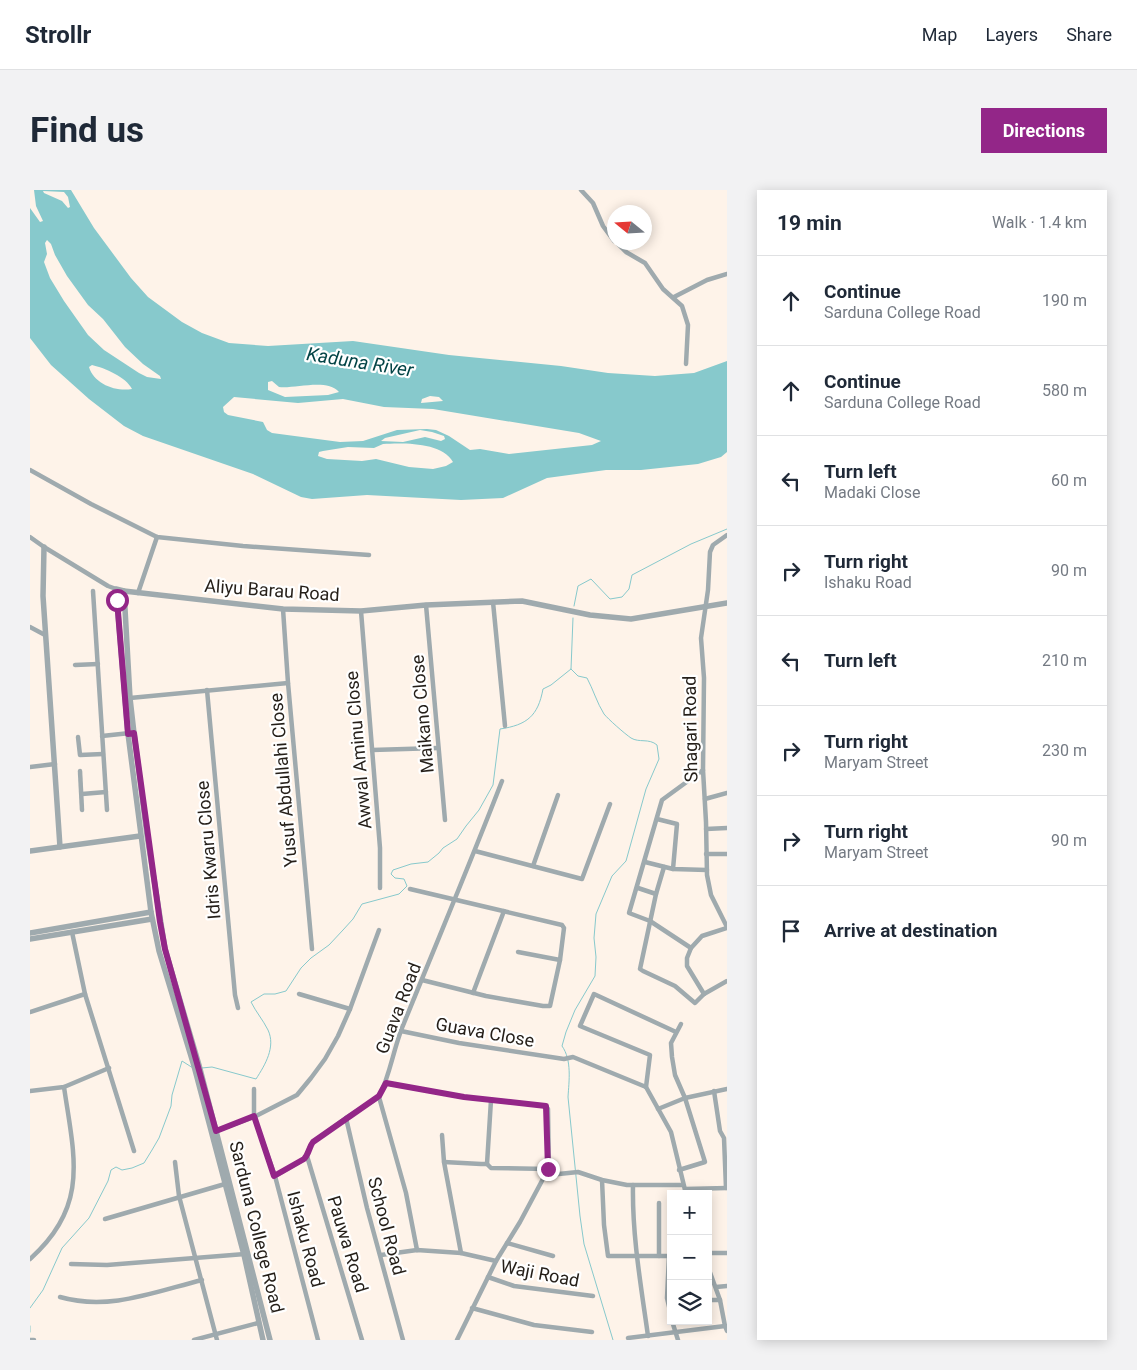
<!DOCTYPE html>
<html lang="en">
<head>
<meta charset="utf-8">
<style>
  :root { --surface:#fff; --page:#f2f2f3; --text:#1f2937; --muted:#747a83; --line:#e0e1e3; --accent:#932688 }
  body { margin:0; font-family:Roboto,sans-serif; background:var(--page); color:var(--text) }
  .controls { position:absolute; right:15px; bottom:15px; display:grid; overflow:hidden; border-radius:0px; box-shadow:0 2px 12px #0003 }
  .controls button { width:45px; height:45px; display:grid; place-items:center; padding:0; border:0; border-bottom:1px solid var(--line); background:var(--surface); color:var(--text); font:25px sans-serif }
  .compass { position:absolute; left:577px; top:15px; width:45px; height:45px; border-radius:50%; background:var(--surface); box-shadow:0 2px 12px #0003; rotate:288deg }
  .stop { position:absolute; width:15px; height:15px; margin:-11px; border:4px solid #932688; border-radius:50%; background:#fff }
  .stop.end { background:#932688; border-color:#fff; box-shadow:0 1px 5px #0008 }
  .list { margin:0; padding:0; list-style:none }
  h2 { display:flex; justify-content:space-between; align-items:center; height:65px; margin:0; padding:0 20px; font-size:21px }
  h2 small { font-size:16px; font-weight:400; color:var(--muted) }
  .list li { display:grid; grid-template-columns:32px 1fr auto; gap:15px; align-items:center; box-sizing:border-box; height:90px; padding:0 20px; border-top:1px solid var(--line) }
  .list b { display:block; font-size:19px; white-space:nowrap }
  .list p { margin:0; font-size:16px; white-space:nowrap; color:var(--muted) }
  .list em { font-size:16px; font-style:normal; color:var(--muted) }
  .icon { flex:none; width:28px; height:28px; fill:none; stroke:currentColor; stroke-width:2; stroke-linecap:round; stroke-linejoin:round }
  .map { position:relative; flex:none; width:697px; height:1150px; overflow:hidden; border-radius:0px }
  header { display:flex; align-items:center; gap:30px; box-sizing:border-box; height:70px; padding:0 25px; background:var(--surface); border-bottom:1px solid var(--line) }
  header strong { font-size:24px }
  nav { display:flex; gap:28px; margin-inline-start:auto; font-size:18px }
  .intro { display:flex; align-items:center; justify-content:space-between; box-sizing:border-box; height:120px; padding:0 30px }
  h1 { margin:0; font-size:35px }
  .button { padding:12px 22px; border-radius:0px; background:var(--accent); color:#fff; font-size:18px; font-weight:700 }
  main { display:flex; gap:30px; padding:0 30px }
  aside { flex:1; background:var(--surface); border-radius:0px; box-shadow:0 2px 12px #0003 }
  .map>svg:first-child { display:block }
  .water { fill:#87c9cc; fill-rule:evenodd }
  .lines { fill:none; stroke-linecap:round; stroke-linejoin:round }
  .stream { stroke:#87c9cc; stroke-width:1 }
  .minor { stroke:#9faaae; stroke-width:4.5 }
  .tertiary { stroke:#9faaae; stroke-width:5.5 }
  .route { stroke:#932688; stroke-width:6 }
  .labels { text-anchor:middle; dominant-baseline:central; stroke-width:4.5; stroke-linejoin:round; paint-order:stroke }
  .street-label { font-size:18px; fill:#251f19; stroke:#fff }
  .water-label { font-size:19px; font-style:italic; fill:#034446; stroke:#fff }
</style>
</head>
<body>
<header>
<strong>Strollr</strong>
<nav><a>Map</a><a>Layers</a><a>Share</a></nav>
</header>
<div class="intro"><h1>Find us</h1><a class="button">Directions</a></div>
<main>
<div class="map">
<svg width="697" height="1150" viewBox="0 0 697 1150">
  <rect width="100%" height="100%" fill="#fef3e9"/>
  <path class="water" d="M4 0H41L64 38 101 88 118 107 152 132 172 143 199 153 238 156 323 151 419 165 531 176 578 183 625 186 664 183 697 171V262L691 267 668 274 611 280H576L517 288 473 308 431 310 337 305 282 309 271 307 223 284 113 246 94 236 59 209 21 175 0 148V18L10 32 13 31 6 16ZM13 1 34 2 38 7 40 17 38 18 32 11 14 3ZM17 50 21 54 25 65 37 86 58 115 73 129 95 157 113 174 130 186 131 189 117 187 109 183 74 160 58 145 34 111 20 88 14 72 17 64 15 53ZM62 175C75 178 96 187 102 199 86 202 64 194 59 177ZM242 191 249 197C265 199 297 188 309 202L298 205 255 207 238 200V192ZM400 206 409 207 413 211 391 213 392 209ZM204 207 268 213 313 209 354 217 403 219 549 243 571 251 562 255 479 264 450 259 440 260 419 246 406 240 397 239 367 240 333 251 310 252 242 243 237 240 233 232 198 225 194 222 193 217ZM390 240 402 242 414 246 415 249 411 251 395 247 373 252 351 251 355 248ZM353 254C373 253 412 252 423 272L416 276 403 279 379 277 346 269 332 271 297 269 288 266 289 262 293 261 318 257 344 258Z"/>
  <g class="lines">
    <g class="stream">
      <path d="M544 416 548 396 561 389 580 409 592 407 599 399 602 385 661 354 697 339"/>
      <path d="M541 479 548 486 557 488C563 499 567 513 574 524 578 529 595 544 601 548 609 553 619 548 627 555L629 569 616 599 596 671 582 686 566 724 564 748 566 767 565 786 545 820 536 842 532 856C542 870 539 891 538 907L550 1026 554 1054 583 1150"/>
      <path d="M172 878 182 877 226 889C235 875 246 857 238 840 233 830 226 822 221 812L234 804H245L256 801 271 778 281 768 299 755 313 740 323 729 332 714 369 704 377 696 374 689 365 688 361 684 363 680 381 674 398 672 409 663 413 658 427 649 436 636 449 620 463 595 470 539C497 535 508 526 513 499L521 495 541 479 543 428"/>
      <path d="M0 1118 13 1100 32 1058 59 1028 78 991 81 980 86 977 92 980 102 978 114 973 122 960 129 948 141 916 142 905 152 871 163 878"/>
      <path d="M0 1136V1142"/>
    </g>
    <g class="minor">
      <path d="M551 0 563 13 573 36 584 51"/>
      <path d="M586 52 596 62 615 73 633 99 652 116 658 135 656 174"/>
      <path d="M644 107 677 90 697 84"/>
      <path d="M0 280 61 314 127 347 213 356 339 365"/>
      <path d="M697 345 683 355 680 362 678 400 671 448 674 488 673 580 676 632 677 685 681 705 697 737"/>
      <path d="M0 347 14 357 78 396 86 399"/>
      <path d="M63 401 77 620"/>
      <path d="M108 403 127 347"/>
      <path d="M463 412 475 536"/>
      <path d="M396 415 415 630"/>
      <path d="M253 419 258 493 282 759"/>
      <path d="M331 421 350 658V698"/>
      <path d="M0 437 15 445"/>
      <path d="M45 475 68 474"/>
      <path d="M177 500 205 805 208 818"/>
      <path d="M100 508 258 493"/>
      <path d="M72 546 100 543"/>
      <path d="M48 547 50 565 73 564"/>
      <path d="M342 560 408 558"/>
      <path d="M0 577 25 574"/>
      <path d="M50 581 52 620"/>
      <path d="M52 604 76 602"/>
      <path d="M675 609 697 603"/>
      <path d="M627 629 647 634 643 679"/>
      <path d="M676 639 697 638"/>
      <path d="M445 661 552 689 580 614"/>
      <path d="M676 664H697"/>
      <path d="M615 670V672L643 679 677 680"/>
      <path d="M503 676 528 605"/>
      <path d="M634 677 626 704 610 779 613 781 645 796 665 813 674 804 697 791"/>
      <path d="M608 698 626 704"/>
      <path d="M380 699 532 735 534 738 530 770 520 816H513L456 806 392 790"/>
      <path d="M42 742 55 804 104 961"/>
      <path d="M661 758 620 731 599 723 632 610 673 580"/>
      <path d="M488 762 530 770"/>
      <path d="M443 803 474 721"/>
      <path d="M269 804 320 819"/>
      <path d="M674 804 657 776V768L661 758 672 746 697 738"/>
      <path d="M0 822 55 804"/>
      <path d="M371 841 429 853 534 869 543 867 616 897 641 942 656 1004"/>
      <path d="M356 893 434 907 516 916 518 919 519 985"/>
      <path d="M616 897 620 865 550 836 564 804 646 842"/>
      <path d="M224 899V927L245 986 288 1150"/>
      <path d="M0 901 34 897 79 878"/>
      <path d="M684 901 690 941 694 948 696 998"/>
      <path d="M628 919 655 908 697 899"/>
      <path d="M316 928 337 1018 373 1150"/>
      <path d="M186 941 224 927 267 905 281 888 295 869 308 846 320 819 349 740"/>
      <path d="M412 945 414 972 431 1063"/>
      <path d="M277 966 332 1150"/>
      <path d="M145 972 149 1006 187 1150"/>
      <path d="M414 972 451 974H457L461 978 518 979"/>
      <path d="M457 974 461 910"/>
      <path d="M649 980 675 972 655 908 645 885 642 867 641 853 651 834"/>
      <path d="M245 986 274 969C279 964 278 957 283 952L316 928 349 907"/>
      <path d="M572 990 574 1035 578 1066H641"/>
      <path d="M603 995C602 1045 611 1096 618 1146"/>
      <path d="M655 999 697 998"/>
      <path d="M75 1029 195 994"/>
      <path d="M477 1053 523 1066"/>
      <path d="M387 1060 376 1003 349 907C360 885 363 861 372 838 405 756 440 674 472 591"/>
      <path d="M678 1063H697"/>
      <path d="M351 1065 387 1060 431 1063 466 1071"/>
      <path d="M629 1066V1013"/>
      <path d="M639 1066 637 1108 641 1125"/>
      <path d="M0 1069C60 1016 44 966 34 897"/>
      <path d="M41 1074 77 1075 215 1064"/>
      <path d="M678 1077 690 1110 695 1136 697 1141"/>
      <path d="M458 1087 484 1096 563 1106"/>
      <path d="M686 1097 697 1096"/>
      <path d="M30 1107C79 1121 124 1102 172 1090"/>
      <path d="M678 1110H690"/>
      <path d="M442 1118 504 1135 562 1142"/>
      <path d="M642 1131 648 1150"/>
      <path d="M598 1148 695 1136"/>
      <path d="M0 1150H4"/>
      <path d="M164 1150 228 1133"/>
      <path d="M427 1150 466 1071 490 1032 514 987 519 985 548 982 572 990 597 995H653"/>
    </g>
    <g class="tertiary">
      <path d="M14 357 13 406 30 657"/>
      <path d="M94 401 100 508 104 543 117 645 135 759 169 875 240 1150"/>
      <path d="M0 661 110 646"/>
      <path d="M0 743 121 722"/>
      <path d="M0 749 122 729"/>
      <path d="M233 1150 214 1065 164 876 129 761 121 722 98 544 86 399 94 401 253 419 331 421 396 415 492 411 560 425 601 429 697 413"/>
    </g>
  </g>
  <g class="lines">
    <path class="route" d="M87 410 98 544 104 543 130 732 135 759 186 941 224 926 244 986 274 969C279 964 279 957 283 952L349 906 356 893 434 907 516 916 518 979"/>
  </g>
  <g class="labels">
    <g class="street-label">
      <text transform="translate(242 400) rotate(4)">Aliyu Barau Road</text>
      <text transform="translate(392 524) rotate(-95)">Maikano Close</text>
      <text transform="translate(660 539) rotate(-91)">Shagari Road</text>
      <text transform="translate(328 560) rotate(-95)">Awwal Aminu Close</text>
      <text transform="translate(253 590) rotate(-95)">Yusuf Abdullahi Close</text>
      <text transform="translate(178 660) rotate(-95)">Idris Kwaru Close</text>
      <text transform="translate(368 818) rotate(-69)">Guava Road</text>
      <text transform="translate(455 842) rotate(10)">Guava Close</text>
      <text transform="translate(357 1036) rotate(75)">School Road</text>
      <text transform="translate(227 1037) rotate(76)">Sarduna College Road</text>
      <text transform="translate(276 1049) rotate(75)">Ishaku Road</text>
      <text transform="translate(318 1054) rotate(73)">Pauwa Road</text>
      <text transform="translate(510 1083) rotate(11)">Waji Road</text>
    </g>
    <g class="water-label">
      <text transform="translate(330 172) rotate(9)">Kaduna River</text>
    </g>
  </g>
</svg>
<div class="controls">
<button>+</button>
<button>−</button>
<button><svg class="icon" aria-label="layers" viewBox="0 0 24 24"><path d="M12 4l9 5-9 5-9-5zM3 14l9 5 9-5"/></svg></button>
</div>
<svg class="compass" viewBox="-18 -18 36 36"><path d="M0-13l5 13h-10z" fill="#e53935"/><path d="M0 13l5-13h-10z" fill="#747a83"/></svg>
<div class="stop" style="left:87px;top:410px"></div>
<div class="stop end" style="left:518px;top:979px"></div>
</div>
<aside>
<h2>19 min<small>Walk · 1.4 km</small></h2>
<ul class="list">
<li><svg class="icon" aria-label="ahead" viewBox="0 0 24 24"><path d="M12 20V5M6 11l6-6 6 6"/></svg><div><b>Continue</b><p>Sarduna College Road</p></div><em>190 m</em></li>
<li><svg class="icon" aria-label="ahead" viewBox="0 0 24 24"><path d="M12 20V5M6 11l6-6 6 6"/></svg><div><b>Continue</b><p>Sarduna College Road</p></div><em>580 m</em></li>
<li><svg class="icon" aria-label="left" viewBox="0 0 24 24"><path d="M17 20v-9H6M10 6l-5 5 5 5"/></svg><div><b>Turn left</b><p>Madaki Close</p></div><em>60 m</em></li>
<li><svg class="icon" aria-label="right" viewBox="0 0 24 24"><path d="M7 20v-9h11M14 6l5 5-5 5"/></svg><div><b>Turn right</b><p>Ishaku Road</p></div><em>90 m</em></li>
<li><svg class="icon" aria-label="left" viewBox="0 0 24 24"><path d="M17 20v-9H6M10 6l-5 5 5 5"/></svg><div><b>Turn left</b></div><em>210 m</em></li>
<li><svg class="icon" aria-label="right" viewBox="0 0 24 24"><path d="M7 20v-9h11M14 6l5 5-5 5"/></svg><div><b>Turn right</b><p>Maryam Street</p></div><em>230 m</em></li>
<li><svg class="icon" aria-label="right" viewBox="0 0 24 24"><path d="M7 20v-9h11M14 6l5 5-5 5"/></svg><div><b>Turn right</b><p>Maryam Street</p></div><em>90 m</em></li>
<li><svg class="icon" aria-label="arrive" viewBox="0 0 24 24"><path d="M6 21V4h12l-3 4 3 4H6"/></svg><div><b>Arrive at destination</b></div></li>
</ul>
</aside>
</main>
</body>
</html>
